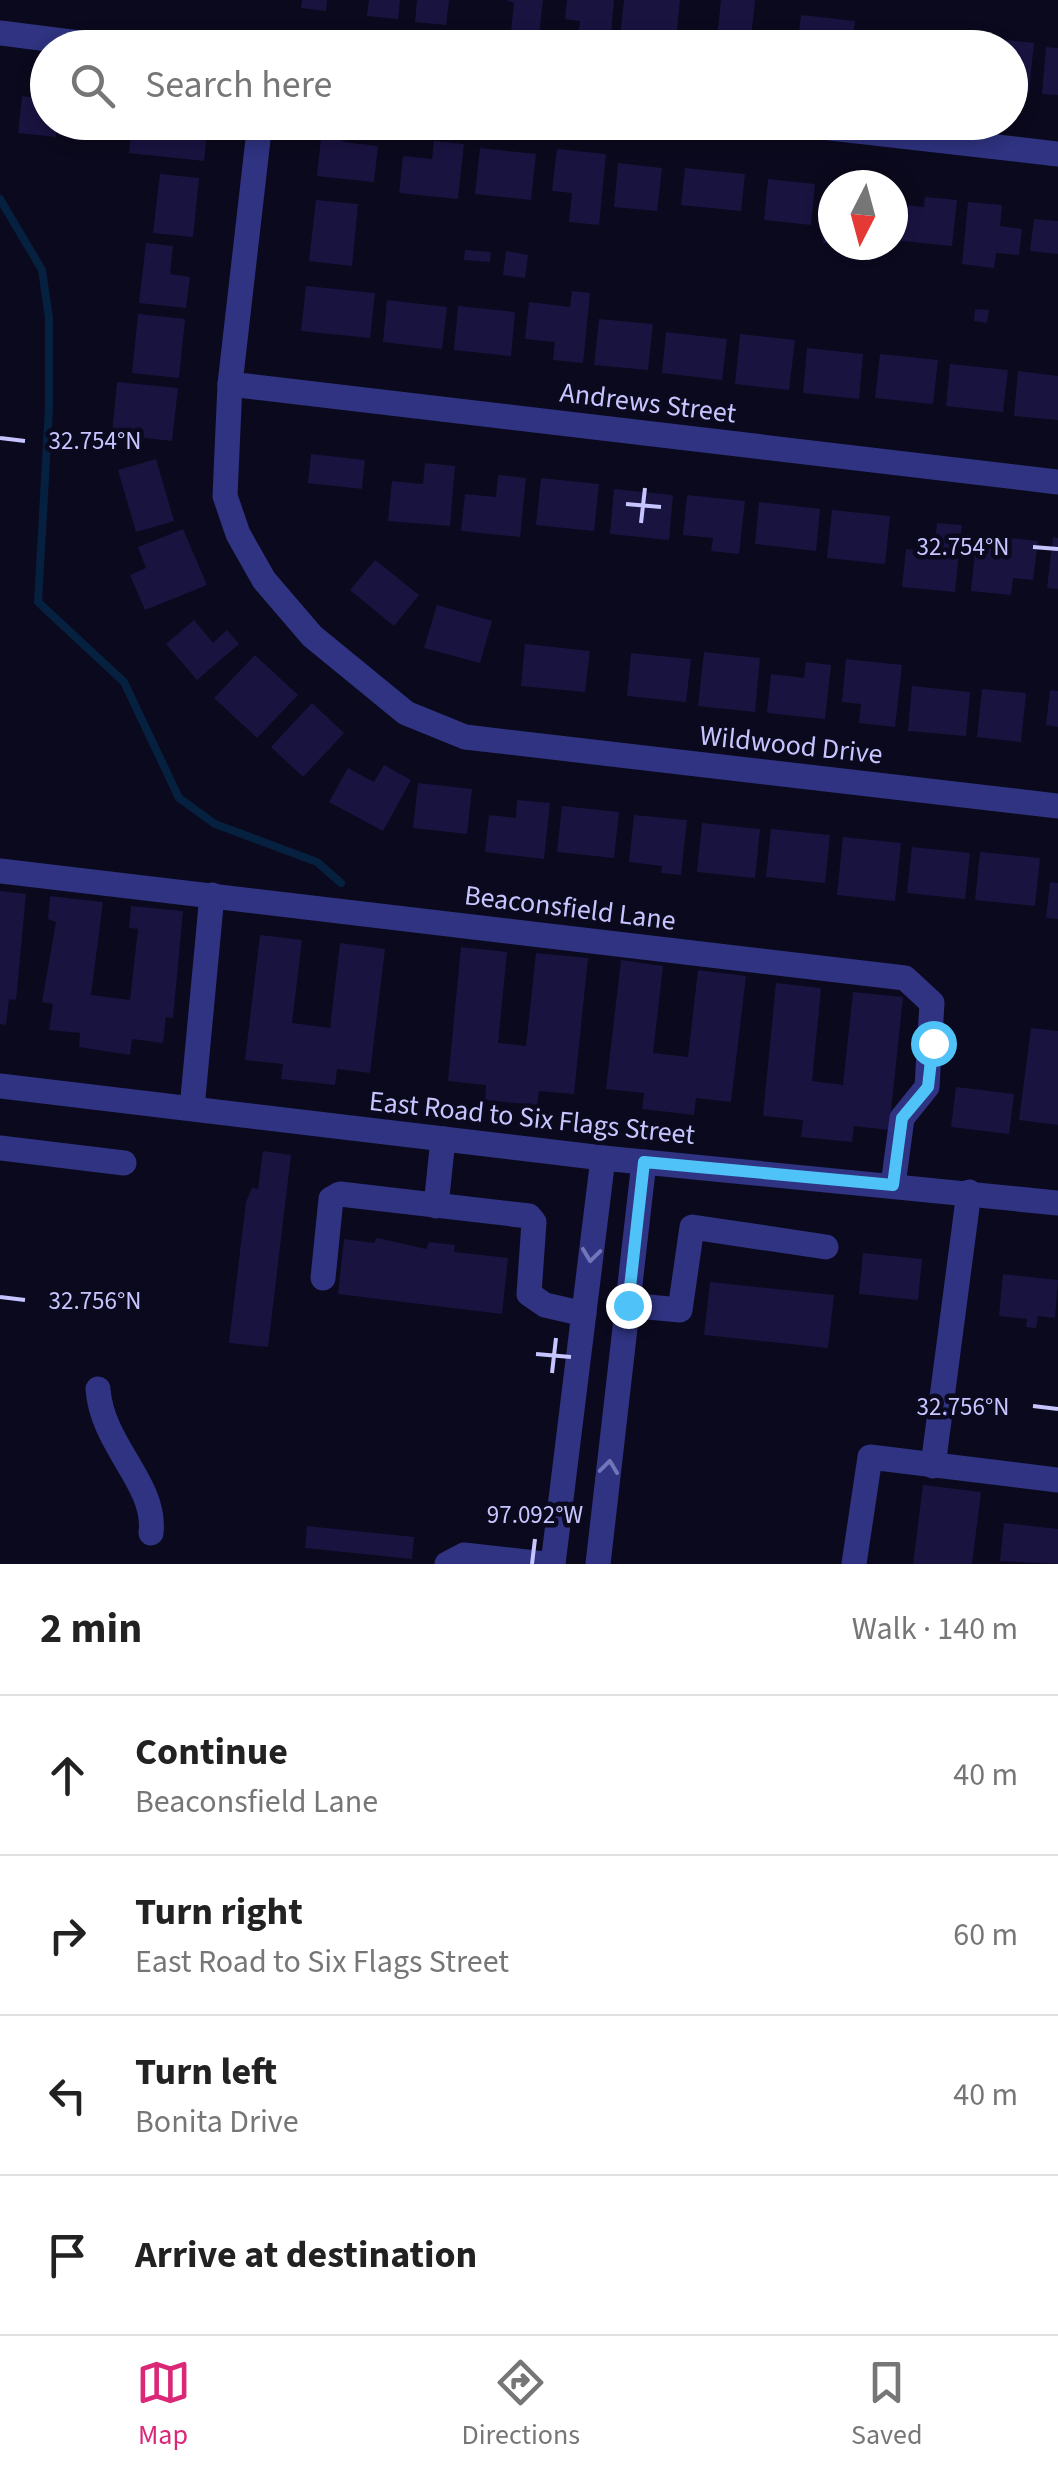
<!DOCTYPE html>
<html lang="en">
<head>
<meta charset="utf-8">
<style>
  :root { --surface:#fff; --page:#f6f6f6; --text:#222; --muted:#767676; --line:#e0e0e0; --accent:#db2777 }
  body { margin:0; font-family:"Source Sans 3",sans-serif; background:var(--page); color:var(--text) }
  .compass { position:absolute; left:818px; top:170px; width:90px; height:90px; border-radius:50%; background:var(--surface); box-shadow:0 5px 15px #0003; rotate:186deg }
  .stop { position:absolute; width:30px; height:30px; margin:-22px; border:8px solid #4fc3f7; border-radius:50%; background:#fff }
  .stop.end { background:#4fc3f7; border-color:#fff; box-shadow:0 2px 10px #0008 }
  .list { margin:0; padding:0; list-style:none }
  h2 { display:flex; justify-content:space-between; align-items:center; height:130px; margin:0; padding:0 40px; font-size:42px }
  h2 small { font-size:32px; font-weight:400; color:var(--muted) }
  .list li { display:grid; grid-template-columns:65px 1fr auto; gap:30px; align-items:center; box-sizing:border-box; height:160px; padding:0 40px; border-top:2px solid var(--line) }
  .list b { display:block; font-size:38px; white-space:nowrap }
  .list p { margin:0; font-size:32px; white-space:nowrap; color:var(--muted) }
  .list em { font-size:32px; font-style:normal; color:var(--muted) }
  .icon { flex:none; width:55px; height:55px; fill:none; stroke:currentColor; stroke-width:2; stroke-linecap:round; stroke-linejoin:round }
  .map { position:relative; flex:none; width:1058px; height:1564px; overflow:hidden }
  .search { position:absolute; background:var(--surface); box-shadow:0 5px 15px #0003; left:30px; right:30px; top:30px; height:110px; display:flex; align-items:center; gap:25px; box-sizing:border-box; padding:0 35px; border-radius:55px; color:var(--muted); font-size:38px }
  .sheet { height:770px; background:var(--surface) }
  nav { display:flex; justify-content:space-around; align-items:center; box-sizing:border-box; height:140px; border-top:2px solid var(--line); background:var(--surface); font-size:28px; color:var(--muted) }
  nav a { display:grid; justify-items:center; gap:5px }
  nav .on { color:var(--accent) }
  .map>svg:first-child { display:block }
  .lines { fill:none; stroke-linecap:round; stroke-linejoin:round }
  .stream { stroke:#06203f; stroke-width:8 }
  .building { fill:#191340 }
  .minor { stroke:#2f3381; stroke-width:25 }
  .oneway { stroke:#7375ba }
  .route { stroke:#4fc3f7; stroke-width:12 }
  .ticks { fill:none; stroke:#c7c5ff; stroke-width:4 }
  .labels { text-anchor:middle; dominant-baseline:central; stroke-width:9; stroke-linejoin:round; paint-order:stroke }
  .street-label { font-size:28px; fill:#c7c5ff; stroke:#0b091d }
  .ticks-label { font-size:25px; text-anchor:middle; fill:#c7c5ff; stroke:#0b091d; stroke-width:9; stroke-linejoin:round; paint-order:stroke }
</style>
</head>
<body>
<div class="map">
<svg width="1058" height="1564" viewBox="0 0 1058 1564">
  <rect width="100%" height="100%" fill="#0b091d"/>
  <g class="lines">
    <path class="stream" d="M0 199 42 270 49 318V408L38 602 124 682 179 798 215 824 317 862 341 883"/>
  </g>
  <g class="building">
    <path d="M302 0H327L326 11 301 8Z"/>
    <path d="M369 0H400L398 19 367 16Z"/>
    <path d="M417 0H449L446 25 415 22Z"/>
    <path d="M506 0H543L539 35 511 32 514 3Z"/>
    <path d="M567 0H614L610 44 578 40 580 21 565 19Z"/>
    <path d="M624 0H680L675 48 619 45Z"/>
    <path d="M721 0H755L750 48H716Z"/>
    <path d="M801 15 855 21 852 48H797Z"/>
    <path d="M906 33 964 39 963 48H904Z"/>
    <path d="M977 37 1034 43 1029 91 1010 89V48H976Z"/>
    <path d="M1046 47 1058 48V95L1042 94Z"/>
    <path d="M22 96 48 99V122H57L56 137 18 133Z"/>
    <path d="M132 122H208L204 161 129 153Z"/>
    <path d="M322 127 345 129 343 142 378 146 374 182 317 176Z"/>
    <path d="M434 141 464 144 458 199 399 193 403 156 432 159Z"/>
    <path d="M480 148 536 154 531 200 475 194Z"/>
    <path d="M557 149 606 154 599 225 569 222 572 193 552 191Z"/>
    <path d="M618 163 662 168 657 211 614 207Z"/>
    <path d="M685 168 745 174 741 211 681 205Z"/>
    <path d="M160 174 199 178 193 237 153 233Z"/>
    <path d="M768 179 815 184 811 225 764 220Z"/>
    <path d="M828 188H833V244L823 243Z"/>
    <path d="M925 197 957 200 952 246 893 240 896 204 924 207Z"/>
    <path d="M316 200 358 204 352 266 309 261Z"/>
    <path d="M968 202 1002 205 1000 226 1022 229 1019 255 996 253 994 268 962 264Z"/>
    <path d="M1034 219 1058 221V254L1030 251Z"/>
    <path d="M146 243 173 246 170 274 190 277 186 308 139 303Z"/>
    <path d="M465 250 491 252 490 262 464 260Z"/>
    <path d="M506 251 528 255 525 278 503 275Z"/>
    <path d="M306 286 375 293 370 338 301 331Z"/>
    <path d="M572 291 590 293 583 363 553 360 555 342 525 339 529 302 570 307Z"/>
    <path d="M387 300 447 307 442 349 383 342Z"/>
    <path d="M458 306 515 312 511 356 454 350Z"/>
    <path d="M975 309 989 310 987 323 974 321Z"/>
    <path d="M138 314 185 319 179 378 132 373Z"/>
    <path d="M599 319 653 324 648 370 594 365Z"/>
    <path d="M666 332 727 339 722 380 662 373Z"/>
    <path d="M740 334 795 340 789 390 735 384Z"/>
    <path d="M807 348 863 354 859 399 803 393Z"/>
    <path d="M880 354 938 360 933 404 875 398Z"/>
    <path d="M950 364 1008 370 1003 412 946 406Z"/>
    <path d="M1018 371 1058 376V420L1014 416Z"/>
    <path d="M117 382 178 388 172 441 112 434Z"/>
    <path d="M311 454 365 460 362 489 308 483Z"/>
    <path d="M156 459 174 521 136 532 118 470Z"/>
    <path d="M425 463 455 466 450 526 388 521 392 481 423 484Z"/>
    <path d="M498 475 526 478 520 537 461 531 465 494 496 497Z"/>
    <path d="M541 478 599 484 594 531 536 525Z"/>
    <path d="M614 489 673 495 669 540 610 534Z"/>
    <path d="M687 495 745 501 739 554 711 551 713 538 683 535Z"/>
    <path d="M759 502 820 509 816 551 755 544Z"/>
    <path d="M832 510 890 516 885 564 827 558Z"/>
    <path d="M937 523 962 525 955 592 902 587 906 549 934 552Z"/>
    <path d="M183 529 207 585 145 610 130 575 146 568 138 547Z"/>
    <path d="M977 534 1038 541 1033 580 1013 578 1011 595 971 591Z"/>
    <path d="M1053 537 1058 538V589L1047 588Z"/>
    <path d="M375 560 419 595 394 626 350 590Z"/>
    <path d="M437 605 492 621 480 663 424 648Z"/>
    <path d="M194 620 213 643 227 630 239 644 197 680 166 644Z"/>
    <path d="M525 644 590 651 585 692 521 686Z"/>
    <path d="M704 652 760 658 755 712 698 706Z"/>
    <path d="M631 653 691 659 686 702 627 696Z"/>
    <path d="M255 655 298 695 257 738 214 698Z"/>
    <path d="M846 659 902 665 895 727 859 723 861 704 842 702Z"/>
    <path d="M806 662 831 665 825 719 767 713 771 674 804 678Z"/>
    <path d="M912 686 970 692 966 736 908 731Z"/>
    <path d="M982 689 1026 693 1021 742 977 737Z"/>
    <path d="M1050 690 1058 691V727L1046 725Z"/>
    <path d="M312 703 344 733 303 777 271 747Z"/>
    <path d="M384 765 411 780 383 831 329 802 348 768 374 782Z"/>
    <path d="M418 783 472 789 467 834 413 828Z"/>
    <path d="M517 800 550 803 544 859 485 852 489 815 516 818Z"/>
    <path d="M562 806 619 812 614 858 557 852Z"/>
    <path d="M634 815 687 820 681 875 661 873 662 866 629 862Z"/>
    <path d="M702 823 760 829 755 878 697 872Z"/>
    <path d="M771 829 830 835 825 883 766 877Z"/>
    <path d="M843 837 901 843 895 901 837 895Z"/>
    <path d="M912 847 970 853 965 899 907 893Z"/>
    <path d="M980 852 1040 858 1035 906 975 900Z"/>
    <path d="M1050 882 1058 883V919L1046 918Z"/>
    <path d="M0 891 26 894 16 1000 9 999 6 1025 0 1024Z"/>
    <path d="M50 896 103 902 91 995 130 1000 138 929 129 928 131 906 183 911 173 1018 166 1017 163 1043 132 1039 130 1055 79 1047 80 1033 49 1030 53 1004 42 1002 56 922 48 919Z"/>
    <path d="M260 935 302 940 292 1023 330 1028 340 943 385 949 370 1073 337 1069 335 1085 281 1079 283 1064 245 1060Z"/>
    <path d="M461 947 507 952 498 1043 526 1046 536 953 588 958 574 1094 539 1091 537 1105 485 1100 486 1085 448 1081Z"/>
    <path d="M621 960 663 966 653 1053 688 1057 698 970 746 976 731 1102 696 1098 694 1115 642 1109 644 1093 606 1089Z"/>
    <path d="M776 983 821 988 812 1081 843 1085 853 992 903 997 889 1130 854 1126 852 1142 801 1137 803 1120 763 1116Z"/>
    <path d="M1031 1028 1058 1031V1125L1019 1120Z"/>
    <path d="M956 1087 1014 1094 1009 1134 951 1127Z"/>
    <path d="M263 1151 291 1155 268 1347 229 1343 246 1202 252 1188 258 1189Z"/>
    <path d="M377 1238 426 1249 429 1242 455 1245 454 1252 508 1258 502 1314 338 1294 344 1239 374 1243Z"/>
    <path d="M863 1253 922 1259 918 1300 859 1294Z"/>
    <path d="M1003 1274 1058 1280 1055 1318 1038 1316 1036 1328 1026 1327 1027 1319 999 1316Z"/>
    <path d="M710 1282 834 1295 828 1348 704 1335Z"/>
    <path d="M923 1485 981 1492 972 1564H913Z"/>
    <path d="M1004 1523 1058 1529V1564L1000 1561Z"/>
    <path d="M307 1526 414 1537 412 1559 305 1548Z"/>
  </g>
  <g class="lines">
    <g class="minor">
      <path d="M0 33 119 48"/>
      <path d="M260 122 230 384 225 496 238 534 264 580 312 636 406 713 465 737 1058 806"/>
      <path d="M778 122 1058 154"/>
      <path d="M230 384 1058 482"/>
      <path d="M0 871 905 978 932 1003 927 1087 902 1118 893 1185"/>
      <path d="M0 1086 603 1158 1058 1203"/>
      <path d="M192 1108 212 895"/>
      <path d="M0 1148 124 1163"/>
      <path d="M436 1206 443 1139"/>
      <path d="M323 1278 331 1199 340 1194 529 1216 534 1222 529 1294 545 1305 584 1314"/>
      <path d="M627 1305 680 1310 692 1227 826 1247"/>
      <path d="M98 1389C102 1446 157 1484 151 1533"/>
      <path d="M933 1466 969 1192"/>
      <path d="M447 1564 464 1555 545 1564"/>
      <path d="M553 1564 603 1158"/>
      <path d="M598 1564 644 1162"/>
      <path d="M854 1564 870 1457 1058 1480"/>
    </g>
  </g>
  <defs><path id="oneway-chevron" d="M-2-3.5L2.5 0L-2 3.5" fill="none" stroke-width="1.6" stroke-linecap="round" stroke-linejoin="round" transform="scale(2.5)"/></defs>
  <g class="oneway">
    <use href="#oneway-chevron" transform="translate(591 1255) rotate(97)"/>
    <use href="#oneway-chevron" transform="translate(609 1467) rotate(-83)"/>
  </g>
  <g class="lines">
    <path class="route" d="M628 1305 644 1162 893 1185 902 1118 928 1087 933 1043"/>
  </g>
  <path class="ticks" d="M0 438 25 441M626 504 661 507M641 523 645 488M1033 547 1058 549M0 1297 25 1300M536 1354 571 1357M552 1373 556 1338M1033 1406 1058 1409M532 1564 535 1539"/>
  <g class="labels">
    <g class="street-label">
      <text transform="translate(648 403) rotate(7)">Andrews Street</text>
      <text transform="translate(791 745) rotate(6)">Wildwood Drive</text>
      <text transform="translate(570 908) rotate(7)">Beaconsfield Lane</text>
      <text transform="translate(532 1118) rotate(6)">East Road to Six Flags Street</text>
    </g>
  </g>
  <g class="ticks-label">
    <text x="95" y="449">32.754°N</text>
    <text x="963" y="555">32.754°N</text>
    <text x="95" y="1309">32.756°N</text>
    <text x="963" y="1415">32.756°N</text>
    <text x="535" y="1523">97.092°W</text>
  </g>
</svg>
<svg class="compass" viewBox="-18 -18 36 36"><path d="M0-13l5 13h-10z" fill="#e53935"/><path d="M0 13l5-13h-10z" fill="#767676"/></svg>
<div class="stop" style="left:933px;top:1043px"></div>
<div class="stop end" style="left:628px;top:1305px"></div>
<div class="search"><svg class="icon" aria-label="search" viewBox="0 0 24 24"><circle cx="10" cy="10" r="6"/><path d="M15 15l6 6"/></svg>Search here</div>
</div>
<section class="sheet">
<h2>2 min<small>Walk · 140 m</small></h2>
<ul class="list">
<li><svg class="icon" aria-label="ahead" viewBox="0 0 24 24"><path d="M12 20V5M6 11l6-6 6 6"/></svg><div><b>Continue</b><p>Beaconsfield Lane</p></div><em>40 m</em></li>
<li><svg class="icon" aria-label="right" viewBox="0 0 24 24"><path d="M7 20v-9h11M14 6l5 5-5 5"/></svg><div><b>Turn right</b><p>East Road to Six Flags Street</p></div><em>60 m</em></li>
<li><svg class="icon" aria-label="left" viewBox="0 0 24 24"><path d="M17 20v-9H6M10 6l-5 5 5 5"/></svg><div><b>Turn left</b><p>Bonita Drive</p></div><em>40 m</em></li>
<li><svg class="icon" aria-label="arrive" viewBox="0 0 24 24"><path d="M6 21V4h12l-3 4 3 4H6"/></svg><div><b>Arrive at destination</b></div></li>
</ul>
</section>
<nav>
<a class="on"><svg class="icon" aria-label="map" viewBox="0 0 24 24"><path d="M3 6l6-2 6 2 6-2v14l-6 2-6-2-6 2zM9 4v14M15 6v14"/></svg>Map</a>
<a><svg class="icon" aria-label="directions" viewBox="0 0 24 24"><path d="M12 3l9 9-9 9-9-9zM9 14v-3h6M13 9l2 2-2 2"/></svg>Directions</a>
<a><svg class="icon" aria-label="saved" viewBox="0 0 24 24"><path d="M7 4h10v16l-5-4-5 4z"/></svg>Saved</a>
</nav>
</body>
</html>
